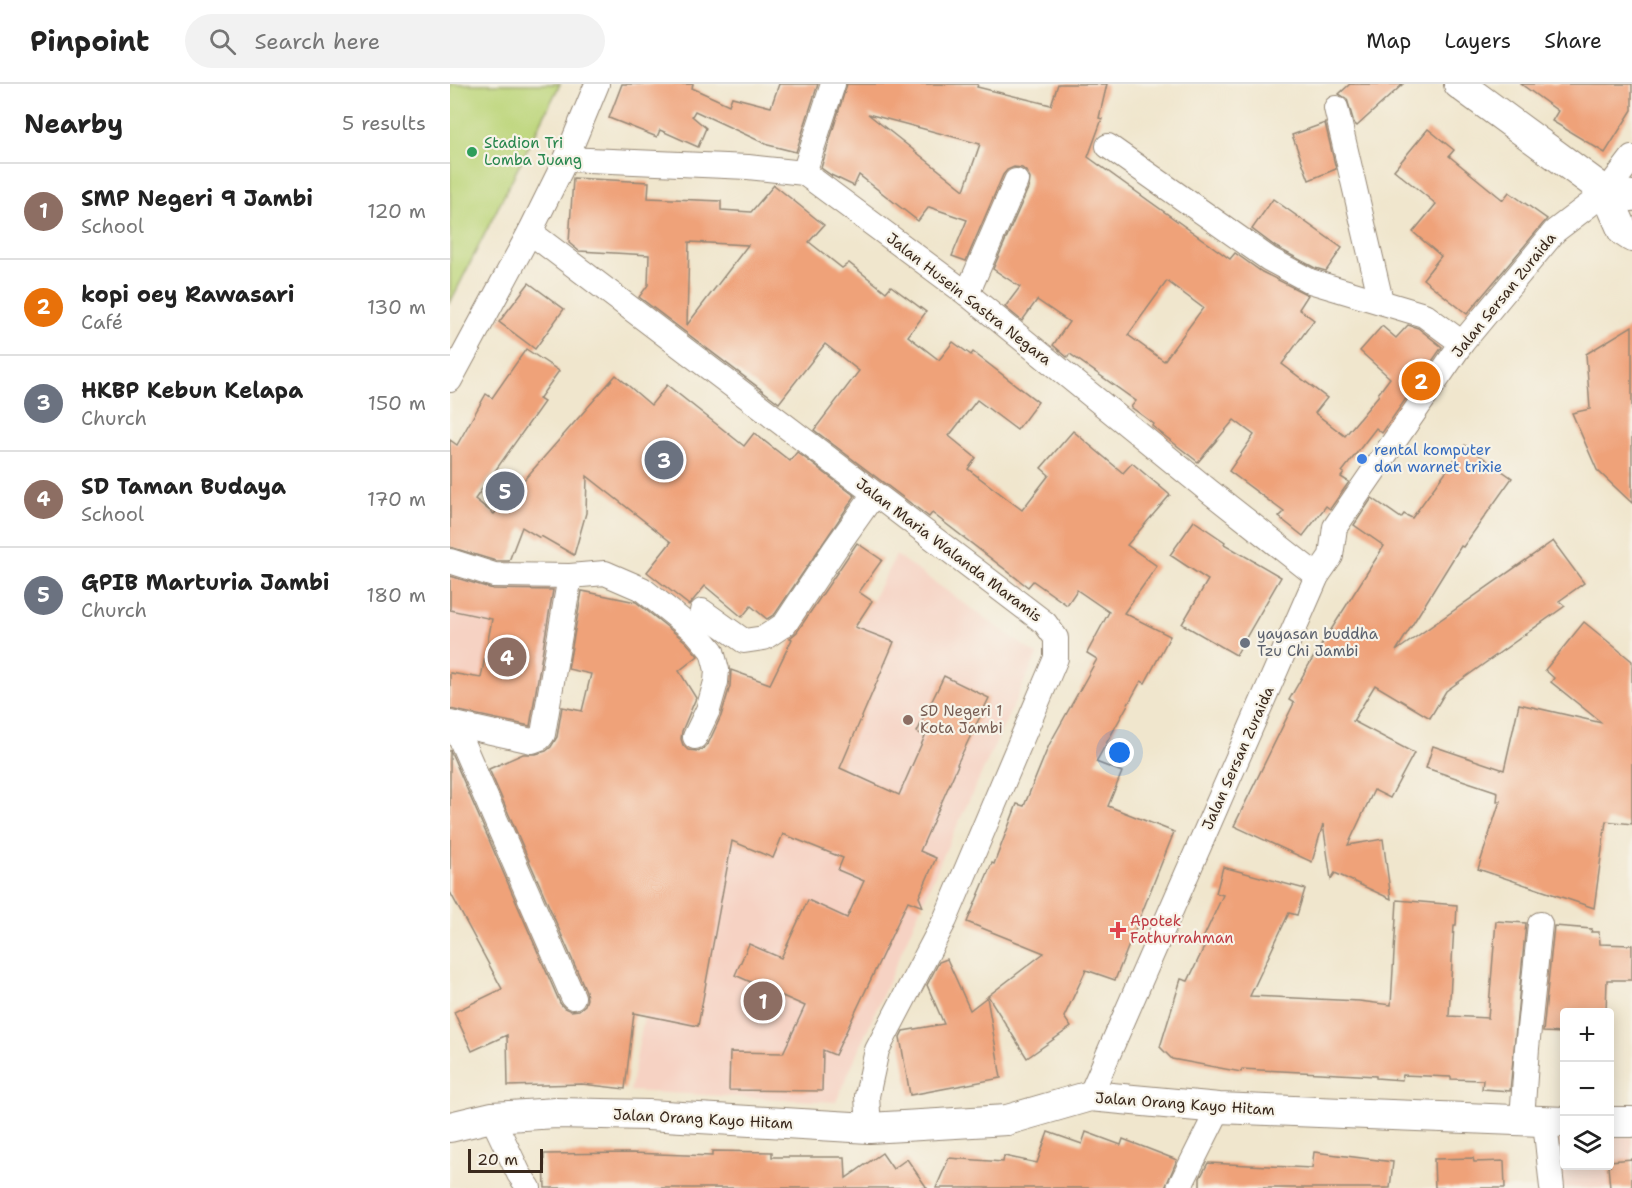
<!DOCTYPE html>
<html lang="en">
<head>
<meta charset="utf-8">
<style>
  :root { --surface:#fff; --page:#f2f2f2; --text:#222; --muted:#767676; --line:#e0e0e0; --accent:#ea580c }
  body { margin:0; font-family:"Shantell Sans",sans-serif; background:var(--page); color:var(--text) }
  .controls { position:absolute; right:18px; bottom:18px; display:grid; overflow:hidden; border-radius:6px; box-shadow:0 3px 15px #0003 }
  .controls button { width:54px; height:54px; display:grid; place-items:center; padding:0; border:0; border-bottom:2px solid var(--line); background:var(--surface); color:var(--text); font:30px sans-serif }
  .scale { position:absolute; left:18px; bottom:15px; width:75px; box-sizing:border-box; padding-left:6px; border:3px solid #3b2a1e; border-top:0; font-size:16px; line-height:21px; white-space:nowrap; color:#3b2a1e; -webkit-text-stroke:4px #f7f3e8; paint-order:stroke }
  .you { position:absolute; left:670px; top:669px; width:21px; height:21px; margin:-15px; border:4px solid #fff; border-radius:50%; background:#1a73e8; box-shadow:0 0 0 9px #1a73e833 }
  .badge { display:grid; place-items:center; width:39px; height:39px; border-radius:50%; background:var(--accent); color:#fff; font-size:20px; font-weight:700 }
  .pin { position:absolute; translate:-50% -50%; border:3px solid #fff; box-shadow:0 2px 6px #0006 }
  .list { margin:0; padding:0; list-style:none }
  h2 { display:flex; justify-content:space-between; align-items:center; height:78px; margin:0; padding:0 24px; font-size:26px }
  h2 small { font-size:20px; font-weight:400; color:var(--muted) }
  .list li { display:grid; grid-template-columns:39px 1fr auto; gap:18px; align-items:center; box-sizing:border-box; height:96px; padding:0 24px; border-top:2px solid var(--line) }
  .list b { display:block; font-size:22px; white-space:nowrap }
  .list p { margin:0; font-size:20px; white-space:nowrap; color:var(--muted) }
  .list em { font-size:20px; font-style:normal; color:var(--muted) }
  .icon { flex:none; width:33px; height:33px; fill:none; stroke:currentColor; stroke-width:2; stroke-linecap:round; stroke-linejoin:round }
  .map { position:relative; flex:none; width:1182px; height:1104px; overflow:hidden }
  header { display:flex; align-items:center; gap:36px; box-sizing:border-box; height:84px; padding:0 30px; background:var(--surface); border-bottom:2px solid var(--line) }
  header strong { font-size:28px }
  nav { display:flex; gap:33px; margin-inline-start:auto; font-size:21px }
  .search { width:420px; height:54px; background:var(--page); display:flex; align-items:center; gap:15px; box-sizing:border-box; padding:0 21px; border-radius:33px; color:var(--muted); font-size:22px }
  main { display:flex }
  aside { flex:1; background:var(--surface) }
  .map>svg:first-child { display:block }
  .built { fill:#f6d2c3 }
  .green { fill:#bdd67b; stroke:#7c804c; stroke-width:1.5 }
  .building { fill:#efa279; fill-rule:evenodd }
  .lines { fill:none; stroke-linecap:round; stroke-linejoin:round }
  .minor-casing { stroke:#968876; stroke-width:26 }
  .major-casing { stroke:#968876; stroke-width:32 }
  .minor { stroke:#fff; stroke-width:24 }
  .major { stroke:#fff; stroke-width:30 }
  .leisure-dot { fill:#2e9e5b; stroke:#f7f3e8; stroke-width:2 }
  .shop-dot { fill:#3f7fe0; stroke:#f7f3e8; stroke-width:2 }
  .worship-dot { fill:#6b7280; stroke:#f7f3e8; stroke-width:2 }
  .education-dot { fill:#8d6e63; stroke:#f7f3e8; stroke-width:2 }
  .health-dot { fill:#e0444e; stroke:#f7f3e8; stroke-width:2 }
  .labels { text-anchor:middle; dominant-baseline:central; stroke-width:4.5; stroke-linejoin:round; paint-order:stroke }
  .leisure-label { font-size:15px; fill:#27864d; stroke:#f7f3e8; text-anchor:start }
  .street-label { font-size:15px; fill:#3b2a1e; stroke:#f7f3e8 }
  .shop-label { font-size:15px; fill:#366cbe; stroke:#f7f3e8; text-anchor:start }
  .worship-label { font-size:15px; fill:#5b616d; stroke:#f7f3e8; text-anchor:start }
  .education-label { font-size:15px; fill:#785e54; stroke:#f7f3e8; text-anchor:start }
  .health-label { font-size:15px; fill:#be3a42; stroke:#f7f3e8; text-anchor:start }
</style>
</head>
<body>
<header>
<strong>Pinpoint</strong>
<div class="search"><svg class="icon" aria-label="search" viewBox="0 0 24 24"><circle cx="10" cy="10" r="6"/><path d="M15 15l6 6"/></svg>Search here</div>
<nav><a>Map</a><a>Layers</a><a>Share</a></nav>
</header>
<main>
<aside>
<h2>Nearby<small>5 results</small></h2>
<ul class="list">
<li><span class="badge" style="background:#8d6e63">1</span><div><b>SMP Negeri 9 Jambi</b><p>School</p></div><em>120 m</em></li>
<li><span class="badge" style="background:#e8710a">2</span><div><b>kopi oey Rawasari</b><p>Café</p></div><em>130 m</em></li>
<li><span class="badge" style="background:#6b7280">3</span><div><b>HKBP Kebun Kelapa</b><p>Church</p></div><em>150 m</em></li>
<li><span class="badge" style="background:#8d6e63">4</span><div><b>SD Taman Budaya</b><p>School</p></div><em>170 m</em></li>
<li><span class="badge" style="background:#6b7280">5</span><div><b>GPIB Marturia Jambi</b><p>Church</p></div><em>180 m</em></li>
</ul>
</aside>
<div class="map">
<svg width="1182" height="1104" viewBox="0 0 1182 1104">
  <rect width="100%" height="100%" fill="#f7f3e8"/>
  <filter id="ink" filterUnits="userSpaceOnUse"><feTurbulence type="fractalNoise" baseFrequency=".0167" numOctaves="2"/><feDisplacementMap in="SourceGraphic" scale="12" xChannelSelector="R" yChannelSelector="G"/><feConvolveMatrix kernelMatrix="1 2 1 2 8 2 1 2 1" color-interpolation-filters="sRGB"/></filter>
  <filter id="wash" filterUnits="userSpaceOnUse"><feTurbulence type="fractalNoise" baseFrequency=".008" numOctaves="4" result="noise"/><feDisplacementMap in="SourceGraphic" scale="24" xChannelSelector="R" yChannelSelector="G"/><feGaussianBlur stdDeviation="1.35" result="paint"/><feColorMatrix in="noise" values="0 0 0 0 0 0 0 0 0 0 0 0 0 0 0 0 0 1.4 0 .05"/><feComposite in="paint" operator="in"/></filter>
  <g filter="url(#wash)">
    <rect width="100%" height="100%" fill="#f0e6cd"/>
    <g class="built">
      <path d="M446 471 587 571 492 774 386 1018 180 1007 244 669 326 700Z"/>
      <path d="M0 482 117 496 88 654 0 637Z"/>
      <path d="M1103 1052H1114V1082H1160V1052L1182 1053V1104H1110Z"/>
    </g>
    <path class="green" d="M0 0H110L0 219Z"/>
    <g id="blocks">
      <g class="building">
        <path d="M172 0H243L242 4 279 21 282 13 321 23 329 0H368L346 68 318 61 245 27 242 32 256 44 248 63 210 46 207 53 159 34Z"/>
        <path d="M397 0H528L527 3 601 21 608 0H657L649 34 652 35 638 73 780 175 785 169 812 188 858 211 849 225 864 236 832 280 877 314 865 329 895 352 929 311 928 310 940 294 910 267 932 242 946 254 958 241 968 244 992 263 932 349 926 344 892 388 894 389 891 393 899 398 880 425 876 422 853 452 829 433 834 428 779 387 804 351 784 336 748 378 702 342 704 340 681 323 686 317 620 270 617 273 603 261 619 238 587 216 572 237 555 223 570 203 543 185 579 102 580 95 578 89 572 84 564 83 557 86 553 91 516 177 502 172 517 136 479 123 468 137 409 91 404 102 381 91 371 84ZM418 30 530 60 514 106ZM717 197 753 224 714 277 678 251Z"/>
        <path d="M900 0H953L907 42 904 39 897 15 889 10Z"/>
        <path d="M1071 0H1182V26L1155 69 1102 37 1108 27Z"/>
        <path d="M875 39 886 85 859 96 842 51Z"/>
        <path d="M978 45 1004 66 999 72 1053 116 1059 108 1097 135 1017 230 973 195 991 172 963 148 986 120 944 86Z"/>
        <path d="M123 94 199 98 198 114 271 117V126L301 128 324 101 374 141 359 158 392 184 399 179 436 208 441 202 476 228 458 252 489 276 503 258 521 271 523 268 588 318 567 346 527 316 499 352 526 374 518 385 572 426 599 391 591 384 623 347 673 389 682 379 720 411 677 461 707 482 674 529 720 552 695 599 691 597 646 678 672 688 658 722 724 748 665 896 636 886 614 933 621 943 577 974 538 912 594 869 517 838 542 779 544 780 567 720 574 722 599 661 647 575 637 569 659 528 627 506 617 521 583 497 578 503 482 429 479 433 364 346 409 287 375 260 329 319 189 213 198 201 199 171 129 167 119 159ZM239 158 298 161 237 241Z"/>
        <path d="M823 115 892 164 876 187 865 184 826 163 802 145Z"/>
        <path d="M79 199 114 225 85 265 49 238Z"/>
        <path d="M1182 242V419L1147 386 1122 329 1140 325 1136 270Z"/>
        <path d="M76 265 109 287 89 315 94 318 25 415 44 430 166 291 201 321 217 301 294 362 304 349 340 377 347 368 405 412 325 530 317 535 301 522 292 533 255 502 239 521 197 488 221 458 137 392 136 429 124 471 91 452 90 454 72 443 59 477H46L0 463V356L7 361 36 310 42 314Z"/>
        <path d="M1015 361 1062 394 1013 463 1011 462 946 567 1103 457 1134 499 1109 517 1115 522 996 607 980 634 925 601 903 637 964 669 940 714 924 706 898 761 933 755 941 815 885 789 881 795 873 740 862 778 784 742 844 619 839 616 860 579 934 462 904 441 922 414 951 434 954 430 962 434Z"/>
        <path d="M744 437 775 458 774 460 831 493 786 571 732 540 758 496 720 471Z"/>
        <path d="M407 459 432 476 409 508 422 517 405 543 444 558 390 684 449 711 475 652 467 648 494 592 539 614 507 680 508 681 470 767 486 774 469 813 473 823 458 817 385 971 373 966 372 1007 279 1006 280 968 333 969 355 922 285 891 299 860 331 874 358 816 397 834 414 797 388 786 393 774 333 750 323 774 282 757 248 942 184 929 175 1005 132 1000 58 1002 57 951 22 967 4 928 52 905 0 808V666L110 919 114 924 121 927 129 926 135 921 137 915 136 907 39 685 73 670H86L96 667 101 663 107 653 112 623 132 627 141 590 118 585 132 507 186 518 236 558 248 572 229 587 246 614 232 647 231 655 233 661 238 666 247 667 253 665 258 660 271 632 280 602 281 586 320 600 342 555 340 554 347 548Z"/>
        <path d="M0 492 43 505 103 506 80 642 0 625V589L31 594 42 535 0 526Z"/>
        <path d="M1134 538 1182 577V740L1156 737 1144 824 1028 785 1050 717H1047L1048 708 976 684 983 662 1054 686 1069 620 1152 639 1101 598 1104 594 1095 586Z"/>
        <path d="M773 783 855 805 847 831 839 829 800 912 909 917 941 921 947 816 1007 821 1006 841H1004L999 932 1038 934 1046 837 1076 839 1060 1007 1032 1005 1033 996 1001 995V993L953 991 952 996 926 994V992L792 985 791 988 722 975 710 963 731 895 738 897 755 861 751 859 773 811 766 809Z"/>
        <path d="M1104 842 1142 845 1141 848H1149L1150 860 1182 861V896H1157L1156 928H1114V949L1093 948Z"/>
        <path d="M497 875 520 926 537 913 551 994 460 1011 450 953 453 947 494 940 477 901 489 878Z"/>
        <path d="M598 1048 632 1060 636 1048 671 1061 673 1055 727 1076 715 1104H486L499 1074 553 1078 554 1072 587 1079Z"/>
        <path d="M262 1067 322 1068V1073H395L396 1094 432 1069 443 1085 457 1075 477 1104H95L94 1070 181 1069 262 1072Z"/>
        <path d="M864 1068 943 1078 940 1104H750V1094L758 1079 862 1084Z"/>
        <path d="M1023 1074 1024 1078 1054 1077 1055 1104H985L984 1075Z"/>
        <path d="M1182 1075V1104H1160L1158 1082H1160V1077Z"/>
      </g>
    </g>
  </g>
  <g filter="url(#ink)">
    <use href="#blocks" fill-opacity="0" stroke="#968876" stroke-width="1.5"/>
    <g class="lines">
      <defs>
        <g id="minor">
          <path d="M886 24 931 217"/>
          <path d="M658 62 819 175 860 197 974 231 1012 259"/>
          <path d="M116 75 298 83 354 89 517 210 759 407 867 492"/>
          <path d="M354 89 383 0"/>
          <path d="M80 148 595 539 606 554V574L495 836 427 966 417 1012 419 1044"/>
          <path d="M517 210 566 97"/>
          <path d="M0 296 80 148 116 75 147 0"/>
          <path d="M0 477 44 491 120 492 155 489 192 505 246 548 262 567 267 586 266 598 258 626 245 653"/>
          <path d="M252 527 294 557 314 554 335 540 385 465 424 410"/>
          <path d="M0 639 82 657 90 654 93 650 120 492"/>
          <path d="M4 640 123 913"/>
          <path d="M640 1012 867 492 881 472 885 443 1012 259 1105 147 1156 108 1182 74"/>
          <path d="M42 1033 69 1090 79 1104"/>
          <path d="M1072 1035 1077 964 1090 840"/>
          <path d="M1095 1038 1102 1104"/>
          <path d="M729 1104 769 1024"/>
        </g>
        <g id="major">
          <path d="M1009 0 1156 108 1182 112"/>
          <path d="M1156 108 1173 147 1182 153"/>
          <path d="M1160 1038H1182"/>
          <path d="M0 1043 42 1033 106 1029 198 1031 419 1044 557 1036 640 1012 769 1024 1114 1038"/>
        </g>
      </defs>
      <use href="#minor" class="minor-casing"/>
      <use href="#major" class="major-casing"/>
      <use href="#minor" class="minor"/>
      <use href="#major" class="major"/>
    </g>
  </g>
  <circle class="leisure-dot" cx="22" cy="68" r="6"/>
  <circle class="shop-dot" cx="912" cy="375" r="6"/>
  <circle class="worship-dot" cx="795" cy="559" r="6"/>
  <circle class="education-dot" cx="458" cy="636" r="6"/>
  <path class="health-dot" d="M665 837h6v6h6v6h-6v6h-6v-6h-6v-6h6z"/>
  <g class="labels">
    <g class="leisure-label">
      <text x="34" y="59">Stadion Tri<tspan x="34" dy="17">Lomba Juang</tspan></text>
    </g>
    <g class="street-label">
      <text transform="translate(1054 211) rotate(-51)">Jalan Sersan Zuraida</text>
      <text transform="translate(519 215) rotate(38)">Jalan Husein Sastra Negara</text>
      <text transform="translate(499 466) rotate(37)">Jalan Maria Walanda Maramis</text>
      <text transform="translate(788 674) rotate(-66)">Jalan Sersan Zuraida</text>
      <text transform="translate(735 1020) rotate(4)">Jalan Orang Kayo Hitam</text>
      <text transform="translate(253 1035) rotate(3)">Jalan Orang Kayo Hitam</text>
    </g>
    <g class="shop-label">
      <text x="924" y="366">rental komputer<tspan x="924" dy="17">dan warnet trixie</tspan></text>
    </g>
    <g class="worship-label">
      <text x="807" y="550">yayasan buddha<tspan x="807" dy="17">Tzu Chi Jambi</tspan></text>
    </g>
    <g class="education-label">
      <text x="470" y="627">SD Negeri 1<tspan x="470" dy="17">Kota Jambi</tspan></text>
    </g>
    <g class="health-label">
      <text x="680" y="837">Apotek<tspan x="680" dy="17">Fathurrahman</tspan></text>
    </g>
  </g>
</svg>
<div class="controls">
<button>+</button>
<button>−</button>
<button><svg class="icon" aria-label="layers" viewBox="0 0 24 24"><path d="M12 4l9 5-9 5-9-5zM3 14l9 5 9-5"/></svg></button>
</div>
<div class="scale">20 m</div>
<div class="you"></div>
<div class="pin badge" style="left:313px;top:917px;background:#8d6e63">1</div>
<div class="pin badge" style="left:971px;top:297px;background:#e8710a">2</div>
<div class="pin badge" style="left:214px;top:376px;background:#6b7280">3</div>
<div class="pin badge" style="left:57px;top:573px;background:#8d6e63">4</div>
<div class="pin badge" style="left:55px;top:407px;background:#6b7280">5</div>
</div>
</main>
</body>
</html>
